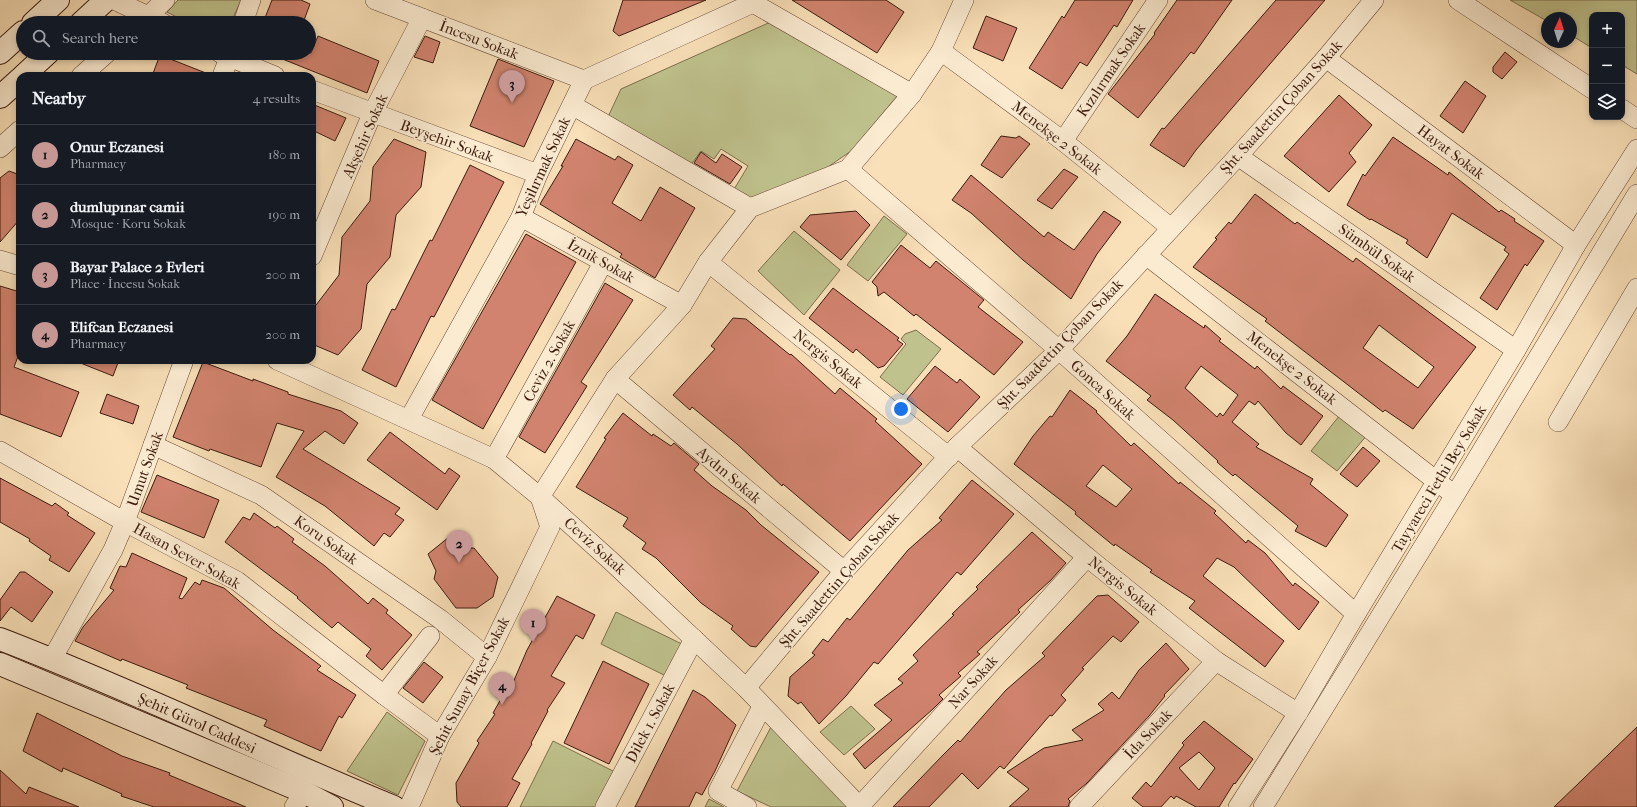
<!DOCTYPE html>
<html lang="en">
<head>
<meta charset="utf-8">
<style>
  :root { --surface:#171b24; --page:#242831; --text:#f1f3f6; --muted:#9ea1a6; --line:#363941; --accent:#c59692 }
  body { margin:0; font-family:"IM FELL French Canon",serif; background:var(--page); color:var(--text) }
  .controls { position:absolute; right:12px; top:12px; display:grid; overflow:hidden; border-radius:8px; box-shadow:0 2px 6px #0003 }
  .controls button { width:36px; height:36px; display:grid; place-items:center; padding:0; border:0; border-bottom:1px solid var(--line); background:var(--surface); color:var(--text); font:20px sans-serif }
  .compass { position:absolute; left:1541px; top:12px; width:36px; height:36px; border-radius:50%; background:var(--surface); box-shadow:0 2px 6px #0003; rotate:4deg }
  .you { position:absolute; left:901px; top:409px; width:14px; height:14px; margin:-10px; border:3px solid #fff; border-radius:50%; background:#1a73e8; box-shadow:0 0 0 6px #1a73e833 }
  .badge { display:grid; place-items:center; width:26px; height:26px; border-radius:50%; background:var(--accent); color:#111; font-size:13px; font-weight:700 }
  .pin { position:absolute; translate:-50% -33px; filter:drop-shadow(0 1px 2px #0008) }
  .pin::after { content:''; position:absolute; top:21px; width:14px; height:12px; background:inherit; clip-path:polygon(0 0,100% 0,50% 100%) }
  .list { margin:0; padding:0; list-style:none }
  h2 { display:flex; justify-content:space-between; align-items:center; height:52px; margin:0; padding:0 16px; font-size:17px }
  h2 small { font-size:13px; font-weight:400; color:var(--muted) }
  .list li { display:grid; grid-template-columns:26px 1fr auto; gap:12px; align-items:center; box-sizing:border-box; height:60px; padding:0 16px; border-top:1px solid var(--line) }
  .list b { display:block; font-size:15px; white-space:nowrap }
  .list p { margin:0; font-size:13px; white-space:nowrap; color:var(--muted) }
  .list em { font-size:13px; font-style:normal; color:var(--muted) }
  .icon { flex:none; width:22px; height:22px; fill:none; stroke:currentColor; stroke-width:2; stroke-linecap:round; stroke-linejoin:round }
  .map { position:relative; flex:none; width:1637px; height:807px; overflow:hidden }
  .search { position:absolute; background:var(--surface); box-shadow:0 2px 6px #0003; left:16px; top:16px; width:300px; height:44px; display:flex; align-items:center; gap:10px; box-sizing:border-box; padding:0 14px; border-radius:22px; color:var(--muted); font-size:15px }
  .panel { position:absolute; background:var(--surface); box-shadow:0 2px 6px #0003; left:16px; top:72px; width:300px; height:292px; border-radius:12px }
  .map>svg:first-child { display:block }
  .green { fill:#bfc28d; stroke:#7d6e4e }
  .building { fill:#d1836f; stroke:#3b1b0e; fill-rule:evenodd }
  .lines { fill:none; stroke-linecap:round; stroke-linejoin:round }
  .minor-casing { stroke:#6a4c38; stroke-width:20 }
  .secondary-casing { stroke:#3b1b0e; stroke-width:24 }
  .minor { stroke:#fbebd1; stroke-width:19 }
  .secondary { stroke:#fbebd1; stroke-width:22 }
  .labels { text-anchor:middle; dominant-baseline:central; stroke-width:3; stroke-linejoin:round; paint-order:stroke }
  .street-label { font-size:15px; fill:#3b1b0e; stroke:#fbebd1 }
</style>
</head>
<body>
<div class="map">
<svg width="1637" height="807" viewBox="0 0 1637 807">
  <rect width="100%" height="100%" fill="#f9e0b8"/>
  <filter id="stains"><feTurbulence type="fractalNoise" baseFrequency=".005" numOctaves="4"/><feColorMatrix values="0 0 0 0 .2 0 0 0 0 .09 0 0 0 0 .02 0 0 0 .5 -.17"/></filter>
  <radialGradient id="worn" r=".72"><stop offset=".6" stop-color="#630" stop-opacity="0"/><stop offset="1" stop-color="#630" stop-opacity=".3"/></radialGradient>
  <g class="green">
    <path d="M178 0H241L231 23H188L167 12Z"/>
    <path d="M1510 0H1637V74L1622 65V15H1592V48L1571 35V18H1547V21Z"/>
    <path d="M775 20 898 95 851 151 815 176 748 200 733 191 748 166 721 149 714 159 701 151 690 166 607 119 621 89Z"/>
    <path d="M884 216 907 234 868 281 847 265Z"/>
    <path d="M794 231 840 270 804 315 758 271Z"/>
    <path d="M916 330 941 349 903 395 880 377 906 344 901 339 905 334Z"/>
    <path d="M1340 415 1367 435 1337 471 1311 451Z"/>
    <path d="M616 612 682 644 666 676 601 644Z"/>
    <path d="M851 706 875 729 844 755 820 732Z"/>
    <path d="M387 712 425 741 398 795 347 771Z"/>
    <path d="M771 727 847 806 846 807H771L737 791Z"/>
    <path d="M553 741 615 772 597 807H520Z"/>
    <path d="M709 799 724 807H705Z"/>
  </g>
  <g class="building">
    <path d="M272 0H301L310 4 303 23H263Z"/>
    <path d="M623 0H706L619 36 613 31Z"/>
    <path d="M792 0H886L904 12 877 53Z"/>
    <path d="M1075 0H1133L1117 27 1114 25 1087 66 1080 62 1062 89 1029 68 1062 16 1064 18Z"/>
    <path d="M1177 0H1232L1194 54 1191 52 1138 118 1108 94 1155 34 1154 33Z"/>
    <path d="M1276 0H1325L1196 150 1184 167 1150 145 1162 128 1164 129Z"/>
    <path d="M986 16 1017 28 1003 61 973 48Z"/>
    <path d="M318 36 379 61 367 93 270 54 311 53Z"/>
    <path d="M425 36 440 42 433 63 414 57Z"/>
    <path d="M1505 52 1517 62 1502 79 1493 72V67Z"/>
    <path d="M160 55 211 75V76H152Z"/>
    <path d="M498 59 554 81 524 147 470 126Z"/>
    <path d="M1465 81 1486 96 1463 133 1440 116Z"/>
    <path d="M1339 95 1372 125 1349 153 1356 162 1329 192 1284 156Z"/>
    <path d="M312 104 346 118 335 141 312 130Z"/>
    <path d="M1001 136 1016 138 1019 136 1030 144 1002 178 981 165Z"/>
    <path d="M1393 137 1448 175 1449 172 1499 212 1501 210 1515 219 1514 221 1544 241 1527 266 1525 264 1497 310 1480 298 1509 254 1504 250 1506 247 1452 213 1427 258 1406 243 1408 240 1371 219 1370 220 1347 205 1363 174 1365 176Z"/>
    <path d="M394 139 426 152 421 187 396 215 390 257 367 284 361 329 338 355 312 344 313 309 339 275 342 237 370 201 373 167Z"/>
    <path d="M576 139 615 160 618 156 633 165 612 203 641 221 660 187 695 208 655 278 620 257 622 254 540 204 563 166H561Z"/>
    <path d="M701 152 716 163 722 154 742 167 730 184 694 163Z"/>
    <path d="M470 165 504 182 434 317 431 316 396 387 362 370 392 309 395 310 430 240 432 241Z"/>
    <path d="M1064 169 1078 177 1052 209 1037 200Z"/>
    <path d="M9 171 20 175V219L0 242V178Z"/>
    <path d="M971 175 1044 237 1048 232 1074 250 1104 211 1121 222 1097 254 1071 299 1023 260 971 213 952 200Z"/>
    <path d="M1255 194 1295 224 1297 222 1353 262 1356 258 1476 347 1413 429 1385 410 1383 412 1265 321 1267 319 1193 267 1217 239 1215 238 1229 222 1231 224ZM1379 325 1434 367 1418 388 1363 348Z"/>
    <path d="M856 211 870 225 841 260 800 227 810 215Z"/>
    <path d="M526 234 576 262 483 429 432 400Z"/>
    <path d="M901 245 930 268 936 261 984 300 978 307 1023 342 994 375 916 314 914 316 884 292 878 296 877 287 872 282Z"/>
    <path d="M605 283 633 300 581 382 587 386 545 453 519 437Z"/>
    <path d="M0 286 20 292V351L14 367 79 392 61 437 0 414Z"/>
    <path d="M833 288 899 338 897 340 903 344 884 366 878 368 856 349 853 353 809 318Z"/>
    <path d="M1155 294 1204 328 1205 325 1221 339 1219 341 1255 369 1257 366 1281 389 1283 386 1323 416 1301 445 1286 433 1258 401 1255 405 1249 401 1232 422 1259 444 1256 447 1313 479 1310 484 1348 515 1326 547 1295 531 1298 526 1235 474 1233 476 1217 462 1218 461 1173 420 1147 400 1151 396 1106 361 1127 336ZM1201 366 1238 395 1223 416 1220 413 1217 417 1185 388Z"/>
    <path d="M733 318 746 319 790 355 791 354 835 394 840 388 877 419 875 421 922 464 850 541 783 484 782 486 737 444 692 407 690 410 673 395 715 349 711 346Z"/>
    <path d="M73 360H119L113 376Z"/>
    <path d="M203 362 253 381V379L288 392V394L341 411 358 423 344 444 325 431 303 449 400 508 395 514 404 520 390 537 384 533 374 546 325 506 276 477 304 431 277 423 261 467 210 449 209 451 173 437Z"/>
    <path d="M935 366 957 383 960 379 980 397 948 432 907 399Z"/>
    <path d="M1070 390 1097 411 1096 412 1131 446 1134 443 1179 484 1180 482 1216 511 1214 513 1246 543 1248 540 1265 553 1293 586 1295 583 1319 602 1299 630 1234 567 1217 558 1203 576 1284 641 1265 667 1189 608 1195 601 1150 572 1152 570 1115 544 1114 546 1075 514 1076 512 1014 464 1033 436 1050 416 1052 417ZM1103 465 1132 489 1116 507 1086 486Z"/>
    <path d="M107 394 139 406 133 424 100 413Z"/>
    <path d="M623 413 652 436 653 434 671 446 674 443 699 464 694 470 712 486 746 510 761 525 819 572 756 647 750 646 731 629 733 626 701 603 656 558 642 549 646 543 623 526 628 518 576 487 606 439 604 438Z"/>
    <path d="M390 432 445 474 449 468 460 476 437 510 367 460Z"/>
    <path d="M1363 447 1380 461 1357 487 1340 474Z"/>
    <path d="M157 475 219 500 204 538 141 512Z"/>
    <path d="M0 478 52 506 55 503 69 513 67 515 95 533 69 572 49 560 51 556 29 541 30 539 0 522Z"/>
    <path d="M972 480 1014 514 961 575 957 572 878 664 874 662 846 696 819 724 801 702 798 704 788 696 790 677 815 655 812 653 823 639 828 642 847 618 850 620 908 550 942 520 939 518Z"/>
    <path d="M254 513 275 528 277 526 294 539 292 542 325 566 368 604 373 598 388 610 386 613 412 635 382 670 366 656 371 649 338 622 332 628 297 598 298 597 225 542 243 517 250 520Z"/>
    <path d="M1032 532 1066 563 1051 580 1018 610 1020 612 977 652 980 654 958 673 961 676 939 695 943 699 933 709 865 769 853 754 892 720 874 705 903 683 898 679 918 661 913 655 954 615 952 614 978 589 976 587Z"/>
    <path d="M454 533 464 548H474L498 577 493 597 477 608H456L434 579 436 571 428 554Z"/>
    <path d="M132 553 187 578 179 598 182 599 195 582 200 585 202 580 224 588 273 630 321 666 317 670 356 695 342 718 339 716 321 751 264 726 267 720 186 688 188 685 122 659 121 661 75 641 83 627 114 590 110 588 120 566 126 567Z"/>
    <path d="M20 572H25L53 592 32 622 11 607 0 621V600Z"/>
    <path d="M1108 595 1139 622 1121 642 1113 636 1082 668 1084 669 1061 695 1066 700 1052 716 1050 715 1004 769 1000 766 978 789 962 773 929 807H893L943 755 958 740 960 742 1006 690 1045 656 1042 653 1097 596Z"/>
    <path d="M557 596 595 615 583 639 576 635 551 676 565 683 547 710 548 711 531 743 532 744 512 779 520 783 507 807H461L457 802 456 783 479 743 477 741 495 714 493 713 506 690 509 692 527 650Z"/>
    <path d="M1166 643 1189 669 1164 695 1165 696 1149 716 1087 783 1068 799 1070 801 1068 807H1009L1029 789 1007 772 1044 748 1083 740 1072 730 1104 710 1098 704 1112 692 1119 699 1139 670Z"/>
    <path d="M603 661 649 684 609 764 564 743Z"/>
    <path d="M424 662 443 677 423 703 403 688Z"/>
    <path d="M693 690 705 697 736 725 715 771 702 795 696 792 689 807H635Z"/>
    <path d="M37 713 122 756 170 773 169 775 246 807H154L121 796 122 794 63 768 62 772 23 751Z"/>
    <path d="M1204 721 1253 759 1235 784 1234 783 1219 807H1196L1176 796 1174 799 1171 796 1161 807H1143L1132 798 1146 782 1151 787 1184 745 1182 743ZM1199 752 1215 768 1199 790 1179 768Z"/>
    <path d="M1637 727V807H1554Z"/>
    <path d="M0 770 26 794 29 787 79 807H0Z"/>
  </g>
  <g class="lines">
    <defs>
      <g id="minor">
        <path d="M114 0 163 23"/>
        <path d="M375 0 584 80"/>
        <path d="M1458 0 1592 89"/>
        <path d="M753 3 912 94"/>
        <path d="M141 23 165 0"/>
        <path d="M243 23 251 0"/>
        <path d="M941 51 1063 141 1171 228"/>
        <path d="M220 53 275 76"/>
        <path d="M1326 58 1576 245"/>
        <path d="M81 76 107 53"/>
        <path d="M222 76 231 53"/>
        <path d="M312 90 538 174"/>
        <path d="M572 105 750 208"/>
        <path d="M1622 109 1637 119"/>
        <path d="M1063 141 1158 0"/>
        <path d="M0 148 20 130"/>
        <path d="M1238 156 1516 350"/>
        <path d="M848 169 1059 350 1356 614"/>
        <path d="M521 217 682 305"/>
        <path d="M1146 255 1448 490"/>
        <path d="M312 256 372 114 422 18"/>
        <path d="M0 260 20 266"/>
        <path d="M708 262 949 457"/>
        <path d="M277 360 494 459 540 497 611 561 746 688 860 807"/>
        <path d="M615 379 844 571"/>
        <path d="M409 419 521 217 538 174 584 80 753 3 755 0"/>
        <path d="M1558 422 1637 288"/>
        <path d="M153 445 261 495 440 619 487 657"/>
        <path d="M957 447 1087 557 1216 661 1298 713"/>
        <path d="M0 451 125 522 237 581 384 695 440 736"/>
        <path d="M494 459 603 263"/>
        <path d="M52 659 113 550 125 522 184 360"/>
        <path d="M746 688 844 571 957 447 1059 350 1238 156 1326 58 1374 0"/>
        <path d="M384 695 430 636"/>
        <path d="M294 807 304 792"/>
        <path d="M409 807 440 736 487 657 550 527 540 497 615 379 682 305 708 262 750 208 848 169 912 94 941 51 964 0"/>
        <path d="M605 807 694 639"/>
        <path d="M747 807 718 791 762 707"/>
        <path d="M859 807 1087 557"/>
        <path d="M1079 807 1216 661"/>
        <path d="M1238 807 1298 713 1356 614 1516 350 1576 245 1637 149"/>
        <path d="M1263 807 1455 495 1637 194"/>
      </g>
      <g id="secondary">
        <path d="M33 23 58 0"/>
        <path d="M81 23 106 0"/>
        <path d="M0 53 23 32"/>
        <path d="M23 76 48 53"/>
        <path d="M0 97 20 79"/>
        <path d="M0 639C133 690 262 753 394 807"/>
        <path d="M0 664 304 792 332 807"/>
      </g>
    </defs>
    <use href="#minor" class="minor-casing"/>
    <use href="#secondary" class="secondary-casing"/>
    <use href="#minor" class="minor"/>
    <use href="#secondary" class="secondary"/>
  </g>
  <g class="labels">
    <g class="street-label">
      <text transform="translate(479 40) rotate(21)">İncesu Sokak</text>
      <text transform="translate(1111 70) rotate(-56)">Kızılırmak Sokak</text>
      <text transform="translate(1281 107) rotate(-48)">Şht. Saadettin Çoban Sokak</text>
      <text transform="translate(365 136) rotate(-66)">Akşehir Sokak</text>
      <text transform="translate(1057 138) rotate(38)">Menekşe 2 Sokak</text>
      <text transform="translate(447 141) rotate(20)">Beyşehir Sokak</text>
      <text transform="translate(1451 152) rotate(37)">Hayat Sokak</text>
      <text transform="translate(543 167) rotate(-65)">Yeşilırmak Sokak</text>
      <text transform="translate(1377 253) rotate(35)">Sümbül Sokak</text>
      <text transform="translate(601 261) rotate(29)">İznik Sokak</text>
      <text transform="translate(1060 344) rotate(-46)">Şht. Saadettin Çoban Sokak</text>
      <text transform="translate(828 359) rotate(39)">Nergis Sokak</text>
      <text transform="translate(549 361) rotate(-61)">Ceviz 2. Sokak</text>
      <text transform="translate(1292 368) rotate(38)">Menekşe 2 Sokak</text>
      <text transform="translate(1103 390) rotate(42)">Gonca Sokak</text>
      <text transform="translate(145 469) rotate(-70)">Umut Sokak</text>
      <text transform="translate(729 475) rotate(40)">Aydın Sokak</text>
      <text transform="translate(1439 479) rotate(-59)">Tayyareci Fethi Bey Sokak</text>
      <text transform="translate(326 540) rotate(35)">Koru Sokak</text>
      <text transform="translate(595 546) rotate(42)">Ceviz Sokak</text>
      <text transform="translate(187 556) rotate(29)">Hasan Sever Sokak</text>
      <text transform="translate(839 580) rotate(-49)">Şht. Saadettin Çoban Sokak</text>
      <text transform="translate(1123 586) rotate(39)">Nergis Sokak</text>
      <text transform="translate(973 682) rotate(-48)">Nar Sokak</text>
      <text transform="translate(469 686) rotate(-62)">Şehit Sunay Biçer Sokak</text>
      <text transform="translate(197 723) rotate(24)">Şehit Gürol Caddesi</text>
      <text transform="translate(650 723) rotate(-62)">Dilek 1. Sokak</text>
      <text transform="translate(1148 734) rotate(-47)">İda Sokak</text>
    </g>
  </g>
  <rect width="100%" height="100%" filter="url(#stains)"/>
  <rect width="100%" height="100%" fill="url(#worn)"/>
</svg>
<div class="controls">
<button>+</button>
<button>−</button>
<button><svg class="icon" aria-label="layers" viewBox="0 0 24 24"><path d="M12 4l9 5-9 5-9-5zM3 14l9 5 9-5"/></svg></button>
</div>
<svg class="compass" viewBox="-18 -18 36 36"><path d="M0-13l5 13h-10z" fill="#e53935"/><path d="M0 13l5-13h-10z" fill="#9ea1a6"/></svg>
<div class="you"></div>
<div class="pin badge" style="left:533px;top:642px">1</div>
<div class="pin badge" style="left:459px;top:563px">2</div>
<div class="pin badge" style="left:512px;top:103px">3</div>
<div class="pin badge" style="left:502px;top:705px">4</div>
<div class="search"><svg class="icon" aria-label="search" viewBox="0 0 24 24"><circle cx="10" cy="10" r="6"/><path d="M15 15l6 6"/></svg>Search here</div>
<section class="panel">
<h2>Nearby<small>4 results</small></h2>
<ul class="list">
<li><span class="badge">1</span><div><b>Onur Eczanesi</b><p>Pharmacy</p></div><em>180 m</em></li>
<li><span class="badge">2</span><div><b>dumlupınar camii</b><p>Mosque · Koru Sokak</p></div><em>190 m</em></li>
<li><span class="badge">3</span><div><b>Bayar Palace 2 Evleri</b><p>Place · İncesu Sokak</p></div><em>200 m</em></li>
<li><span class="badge">4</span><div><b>Elifcan Eczanesi</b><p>Pharmacy</p></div><em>200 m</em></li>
</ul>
</section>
</div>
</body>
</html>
